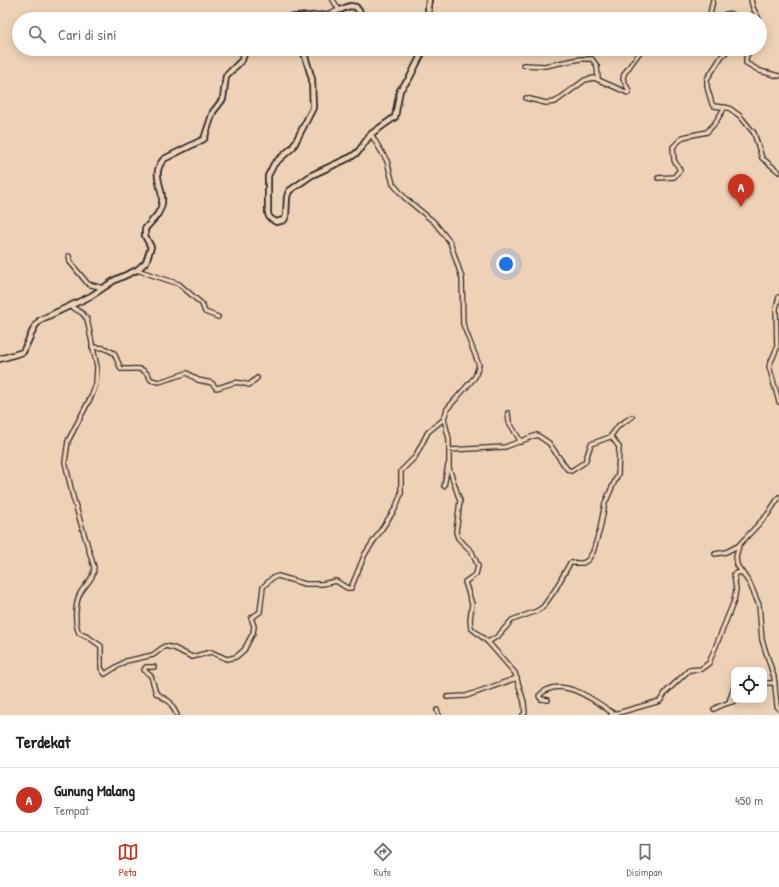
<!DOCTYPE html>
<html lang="id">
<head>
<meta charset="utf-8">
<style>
  :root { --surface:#fff; --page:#f2f2f2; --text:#202124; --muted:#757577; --line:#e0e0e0; --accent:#c8321e }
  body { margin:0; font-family:"Patrick Hand",sans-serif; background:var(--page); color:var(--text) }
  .controls { position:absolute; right:12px; bottom:12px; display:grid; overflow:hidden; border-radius:8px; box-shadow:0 2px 10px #0003 }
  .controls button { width:36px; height:36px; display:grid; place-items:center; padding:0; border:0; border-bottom:1px solid var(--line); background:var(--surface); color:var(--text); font:20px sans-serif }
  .you { position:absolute; left:506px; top:264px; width:14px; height:14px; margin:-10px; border:3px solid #fff; border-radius:50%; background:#1a73e8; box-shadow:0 0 0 6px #1a73e833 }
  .badge { display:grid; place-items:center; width:26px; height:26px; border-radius:50%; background:var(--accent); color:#fff; font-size:13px; font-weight:700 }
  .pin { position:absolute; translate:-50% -33px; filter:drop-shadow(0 1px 2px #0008) }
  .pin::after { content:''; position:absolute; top:21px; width:14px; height:12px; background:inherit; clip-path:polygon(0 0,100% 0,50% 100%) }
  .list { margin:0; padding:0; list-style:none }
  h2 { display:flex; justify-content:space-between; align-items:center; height:52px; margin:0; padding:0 16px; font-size:17px }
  h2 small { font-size:13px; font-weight:400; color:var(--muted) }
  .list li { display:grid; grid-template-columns:26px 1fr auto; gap:12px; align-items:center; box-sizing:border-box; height:64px; padding:0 16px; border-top:1px solid var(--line) }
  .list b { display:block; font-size:15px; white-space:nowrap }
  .list p { margin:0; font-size:13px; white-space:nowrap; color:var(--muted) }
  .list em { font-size:13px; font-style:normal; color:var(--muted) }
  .icon { flex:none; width:22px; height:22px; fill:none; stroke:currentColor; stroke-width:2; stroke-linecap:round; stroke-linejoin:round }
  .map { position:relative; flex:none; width:779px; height:715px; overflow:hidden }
  .search { position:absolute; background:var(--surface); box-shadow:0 2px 10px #0003; left:12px; right:12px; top:12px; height:44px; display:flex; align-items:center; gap:10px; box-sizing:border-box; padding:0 14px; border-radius:22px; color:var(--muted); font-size:15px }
  .sheet { height:116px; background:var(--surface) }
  nav { display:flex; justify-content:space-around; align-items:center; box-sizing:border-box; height:56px; border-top:1px solid var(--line); background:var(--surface); font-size:11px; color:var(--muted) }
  nav a { display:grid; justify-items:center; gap:2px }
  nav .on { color:var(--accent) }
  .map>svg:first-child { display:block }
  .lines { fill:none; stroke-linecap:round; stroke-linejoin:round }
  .minor-casing { stroke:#2b2b2b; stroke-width:6 }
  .tertiary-casing { stroke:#2b2b2b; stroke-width:8 }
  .minor { stroke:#eed2b5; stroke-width:3.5 }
  .tertiary { stroke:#eed2b5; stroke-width:4.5 }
</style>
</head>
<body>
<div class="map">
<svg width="779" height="715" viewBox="0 0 779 715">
  <rect width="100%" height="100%" fill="#eed2b5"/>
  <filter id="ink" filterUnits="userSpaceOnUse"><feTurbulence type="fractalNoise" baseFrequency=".025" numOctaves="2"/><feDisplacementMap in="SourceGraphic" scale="8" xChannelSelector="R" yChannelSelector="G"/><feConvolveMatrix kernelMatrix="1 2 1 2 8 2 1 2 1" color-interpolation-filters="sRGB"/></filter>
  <g filter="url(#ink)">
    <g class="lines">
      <defs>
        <g id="minor">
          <path d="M333 0 339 10"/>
          <path d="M751 0 753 8 759 19"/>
          <path d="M712 19 710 14 713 0"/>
          <path d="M716 19 726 14 734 15 736 19"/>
          <path d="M760 25V29"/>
          <path d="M730 49 722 56 707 79V87L712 104 714 106 729 108 740 116 754 133 762 158 779 172"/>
          <path d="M750 49 746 58V63L760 71 779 76"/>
          <path d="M523 65 545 66 580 59H592L597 66 598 79"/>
          <path d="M526 98 546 103 555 102 585 80 594 78 628 93 629 91 623 79 624 74 642 49"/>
          <path d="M371 134 387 161 393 184 405 198 434 222 450 242 462 278 463 324 479 365 475 377 447 409 444 419 449 439V468L460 501 456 532 458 538 472 552 478 566 476 574 465 582 472 604 470 620 471 628 488 642"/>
          <path d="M658 178 674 177 680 170 674 160 673 147 683 137 707 132 715 123 725 107"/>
          <path d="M69 256 70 262 88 284 103 288"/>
          <path d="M137 270 179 284 202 304 205 312 218 317"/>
          <path d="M779 297 776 308 777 348 769 366 779 402"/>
          <path d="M70 306 82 313 87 319 97 367 96 384 92 395 68 441 65 462 73 497 94 567C94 579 87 582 81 592 75 601 74 623 79 633L88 637 101 646V668L105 674 126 661 153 655 165 646 174 648 192 657 211 652 227 659 236 657 244 650 253 633 254 626 251 618 260 612 263 587 272 578 278 576 305 584H322L336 581 347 588H351L365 554 395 509 401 494V471L415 457 428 432 444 419"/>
          <path d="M92 347 104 348 114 353 121 369C136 370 143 364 151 380L159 382 187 373 198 380 212 383 216 388C231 385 233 379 249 385L257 378"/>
          <path d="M508 413 509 422 521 442"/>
          <path d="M449 450 505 447 537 435 549 443 567 469 571 471 585 462 591 444 610 437 619 425 632 417"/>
          <path d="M444 486 448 465"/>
          <path d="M779 497 768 514 739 545 736 557 737 565 750 584 759 605 762 640 774 677 777 706 779 709"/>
          <path d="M715 554 726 552 738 546"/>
          <path d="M154 667H146L144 670 151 676 156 693 170 702 177 715"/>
          <path d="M764 683H775"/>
          <path d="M447 697 466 696 517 678"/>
          <path d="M548 700 541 699 539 696C559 673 596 701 614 714"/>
          <path d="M729 702 734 687"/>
          <path d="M714 709C721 705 730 702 739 700"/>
          <path d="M437 710 439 715"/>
          <path d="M523 715 525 713 524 702 515 673 488 642 498 636 512 620 537 611 543 607 555 590 570 563H583L588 560 593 552 600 529 605 503 618 474 619 447 611 436"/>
          <path d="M611 715 660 701 666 692 689 670 701 669 709 663 734 601 736 590 734 574 741 572"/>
        </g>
        <g id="tertiary">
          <path d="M429 0 428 7 430 19"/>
          <path d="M265 19 327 15 350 6 356 7 365 19"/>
          <path d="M305 49 304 53 312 79 313 108 293 147 274 164 268 176V214L270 218 276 222 284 220 286 216 287 197 289 191 312 175 351 157 358 152 371 134 395 117 400 90 409 79 424 49"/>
          <path d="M0 359 23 352 35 326 40 320 91 296 115 280 137 270 146 262 151 247 145 236V229C151 221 161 214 162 203 164 187 150 174 164 159L204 139 213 112 223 99 226 76 242 60 246 49"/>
        </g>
      </defs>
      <use href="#minor" class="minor-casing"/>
      <use href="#tertiary" class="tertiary-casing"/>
      <use href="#minor" class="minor"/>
      <use href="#tertiary" class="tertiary"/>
    </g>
  </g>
</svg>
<div class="controls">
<button><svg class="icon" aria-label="locate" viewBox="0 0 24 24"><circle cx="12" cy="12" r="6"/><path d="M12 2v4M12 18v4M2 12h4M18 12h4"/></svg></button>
</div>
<div class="you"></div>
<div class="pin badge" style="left:741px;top:207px">A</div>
<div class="search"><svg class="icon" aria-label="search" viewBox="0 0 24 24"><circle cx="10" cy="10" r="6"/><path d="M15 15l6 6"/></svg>Cari di sini</div>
</div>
<section class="sheet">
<h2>Terdekat<small></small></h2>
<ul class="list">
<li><span class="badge">A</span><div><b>Gunung Malang</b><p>Tempat</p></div><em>450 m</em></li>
</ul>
</section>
<nav>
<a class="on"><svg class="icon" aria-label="map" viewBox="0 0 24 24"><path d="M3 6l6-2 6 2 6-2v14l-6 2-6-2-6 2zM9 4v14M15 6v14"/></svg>Peta</a>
<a><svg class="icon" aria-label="directions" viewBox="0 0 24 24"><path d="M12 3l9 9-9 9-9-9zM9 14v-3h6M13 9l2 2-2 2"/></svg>Rute</a>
<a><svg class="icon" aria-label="saved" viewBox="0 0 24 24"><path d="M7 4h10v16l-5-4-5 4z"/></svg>Disimpan</a>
</nav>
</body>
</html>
